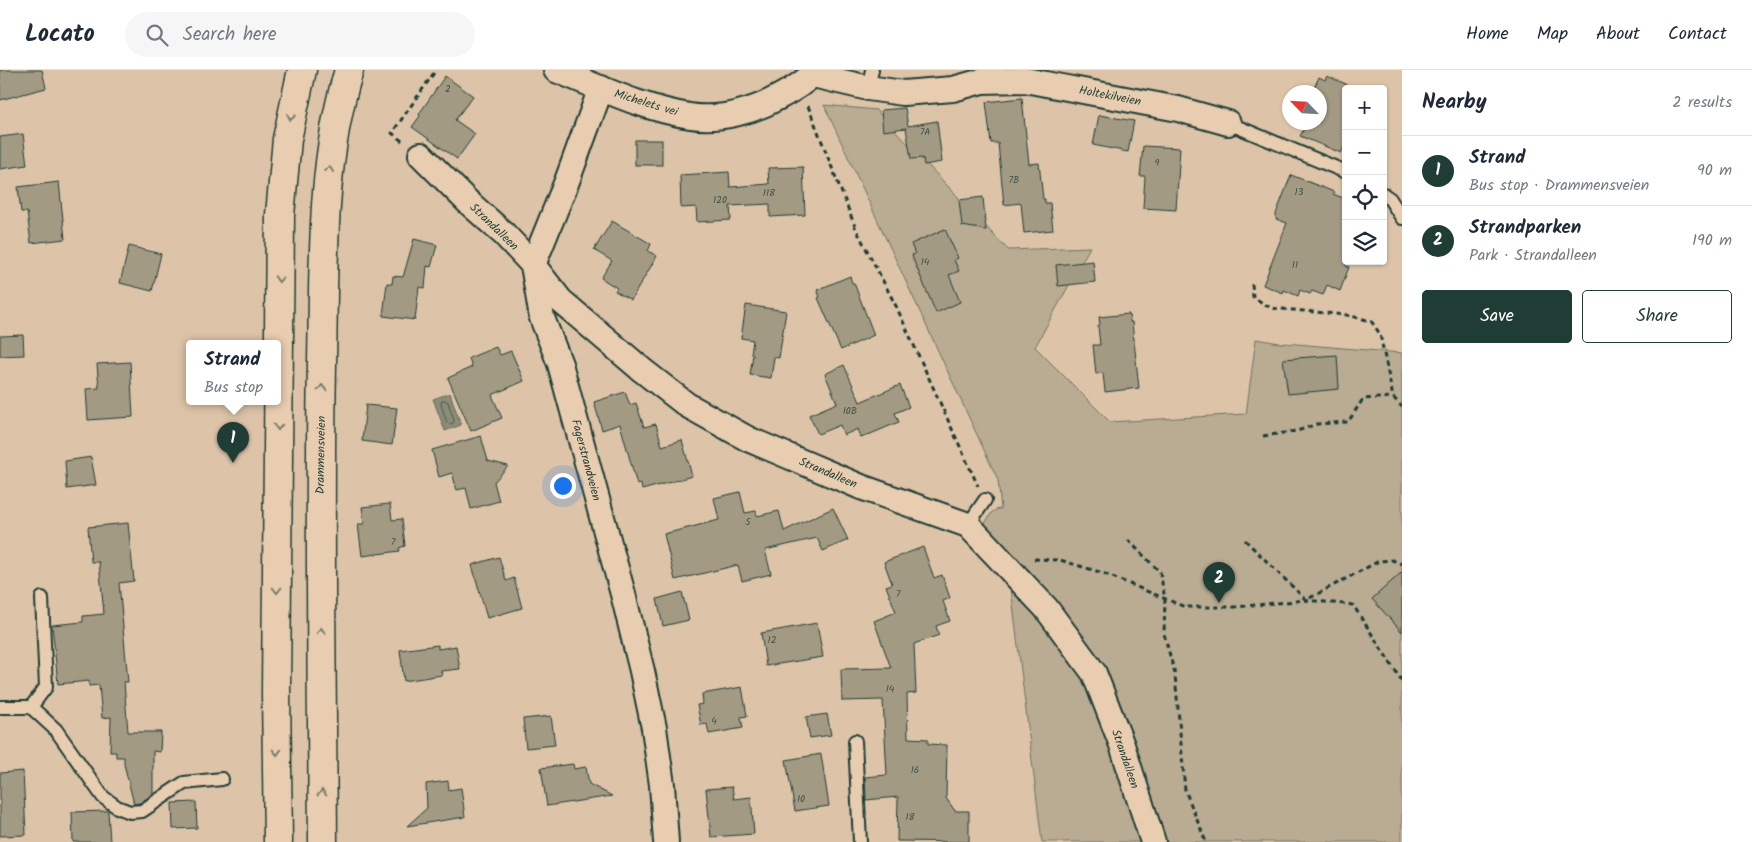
<!DOCTYPE html>
<html lang="en">
<head>
<meta charset="utf-8">
<style>
  :root { --surface:#fff; --page:#f6f6f7; --text:#1f2937; --muted:#747a83; --line:#e0e1e3; --accent:#1f3d34 }
  body { margin:0; font-family:Kalam,sans-serif; background:var(--page); color:var(--text) }
  .controls { position:absolute; right:15px; top:15px; display:grid; overflow:hidden; border-radius:5px; box-shadow:0 1px 4px #0004 }
  .controls button { width:45px; height:45px; display:grid; place-items:center; padding:0; border:0; border-bottom:1px solid var(--line); background:var(--surface); color:var(--text); font:25px sans-serif }
  .compass { position:absolute; left:1282px; top:15px; width:45px; height:45px; border-radius:50%; background:var(--surface); box-shadow:0 1px 4px #0004; rotate:295deg }
  .you { position:absolute; left:562px; top:415px; width:18px; height:18px; margin:-12px; border:4px solid #fff; border-radius:50%; background:#1a73e8; box-shadow:0 0 0 8px #1a73e833 }
  .badge { display:grid; place-items:center; width:32px; height:32px; border-radius:50%; background:var(--accent); color:#fff; font-size:16px; font-weight:700 }
  .pin { position:absolute; translate:-50% -41px; filter:drop-shadow(0 1px 2px #0008) }
  .pin::after { content:''; position:absolute; top:26px; width:18px; height:15px; background:inherit; clip-path:polygon(0 0,100% 0,50% 100%) }
  .popup { position:absolute; left:186px; top:270px; width:95px; height:65px; box-sizing:border-box; display:grid; place-content:center; border-radius:5px; background:var(--surface); filter:drop-shadow(0 1px 4px #0005); font-size:16px; white-space:nowrap; color:var(--muted) }
  .popup b { font-size:19px; color:var(--text) }
  .popup::after { content:''; position:absolute; left:50%; top:100%; margin-left:-10px; border:10px solid transparent; border-top-color:var(--surface) }
  .list { margin:0; padding:0; list-style:none }
  h2 { display:flex; justify-content:space-between; align-items:center; height:65px; margin:0; padding:0 20px; font-size:21px }
  h2 small { font-size:16px; font-weight:400; color:var(--muted) }
  .list li { display:grid; grid-template-columns:32px 1fr auto; gap:15px; align-items:center; box-sizing:border-box; height:70px; padding:0 20px; border-top:1px solid var(--line) }
  .list b { display:block; font-size:19px; white-space:nowrap }
  .list p { margin:0; font-size:16px; white-space:nowrap; color:var(--muted) }
  .list em { font-size:16px; font-style:normal; color:var(--muted) }
  .actions { display:flex; gap:10px; padding:15px 20px }
  .actions a { flex:1; padding:11px 0; border:1px solid var(--accent); border-radius:5px; text-align:center; font-size:18px; color:var(--accent) }
  .actions .main { background:var(--accent); color:#fff }
  .icon { flex:none; width:28px; height:28px; fill:none; stroke:currentColor; stroke-width:2; stroke-linecap:round; stroke-linejoin:round }
  .map { position:relative; flex:none; width:1402px; height:772px; overflow:hidden }
  header { display:flex; align-items:center; gap:30px; box-sizing:border-box; height:70px; padding:0 25px; background:var(--surface); border-bottom:1px solid var(--line) }
  header strong { font-size:24px }
  nav { display:flex; gap:28px; margin-inline-start:auto; font-size:18px }
  .search { width:350px; height:45px; background:var(--page); display:flex; align-items:center; gap:12px; box-sizing:border-box; padding:0 18px; border-radius:28px; color:var(--muted); font-size:19px }
  main { display:flex }
  aside { flex:1; background:var(--surface) }
  .map>svg:first-child { display:block }
  .green { fill:#baab93; stroke:#6c7464 }
  .water { fill:#8c8b77; stroke:#606c5c }
  .lines { fill:none; stroke-linecap:round; stroke-linejoin:round }
  .shore { stroke:#4b5c4f; stroke-width:1 }
  .building { fill:#a39a84; stroke:#1f3d34 }
  .service-casing { stroke:#1f3d34; stroke-width:16 }
  .minor-casing { stroke:#1f3d34; stroke-width:28 }
  .trunk-casing { stroke:#1f3d34; stroke-width:31 }
  .path { stroke:#1f3d34; stroke-width:3; stroke-dasharray:5 4; stroke-linecap:butt }
  .service { stroke:#e9cdb0; stroke-width:12 }
  .minor { stroke:#e9cdb0; stroke-width:24 }
  .trunk { stroke:#e9cdb0; stroke-width:28 }
  .oneway { stroke:#7a7e6c }
  .labels { text-anchor:middle; dominant-baseline:central; stroke-width:4.5; stroke-linejoin:round; paint-order:stroke }
  .number-label { font-size:10px; fill:#405448 }
  .street-label { font-size:12px; fill:#1f3d34; stroke:#e9cdb0 }
</style>
</head>
<body>
<header>
<strong>Locato</strong>
<div class="search"><svg class="icon" aria-label="search" viewBox="0 0 24 24"><circle cx="10" cy="10" r="6"/><path d="M15 15l6 6"/></svg>Search here</div>
<nav><a>Home</a><a>Map</a><a>About</a><a>Contact</a></nav>
</header>
<main>
<div class="map">
<svg width="1402" height="772" viewBox="0 0 1402 772">
  <rect width="100%" height="100%" fill="#ddc4a8"/>
  <filter id="ink" filterUnits="userSpaceOnUse"><feTurbulence type="fractalNoise" baseFrequency=".02" numOctaves="2"/><feDisplacementMap in="SourceGraphic" scale="10" xChannelSelector="R" yChannelSelector="G"/><feConvolveMatrix kernelMatrix="1 2 1 2 8 2 1 2 1" color-interpolation-filters="sRGB"/></filter>
  <g filter="url(#ink)">
    <path class="green" d="M824 35 876 40 1008 180 1090 177 1035 277 1110 352 1246 344 1256 269 1285 274V273L1402 283V772H1042L1008 494 984 455 992 442 998 439H1001L998 410Z"/>
    <path class="water" d="M450 323 461 355 445 361 433 329Z"/>
    <g class="lines">
      <path class="shore" d="M445 330 448 332 454 350 453 353 450 354 447 353 441 334V332Z"/>
    </g>
    <g class="building">
      <path d="M0 0H42L46 18 0 30Z"/>
      <path d="M445 6 473 26 455 50 475 64 457 89 412 57 420 46 419 44Z"/>
      <path d="M1327 6 1346 14V73L1341 83 1300 66 1305 57 1298 54V52H1320V22H1312L1319 7 1325 10Z"/>
      <path d="M1022 28 1029 94 1039 93 1043 129H1045V133H1050L1053 160 1024 163 1021 133 1004 135 998 73H991L986 32Z"/>
      <path d="M905 38 908 56 937 51 942 92 924 95 923 88 911 89 906 58 883 61 881 40Z"/>
      <path d="M1099 45 1134 51 1128 82 1093 75Z"/>
      <path d="M23 64 27 95 0 99V67Z"/>
      <rect x="635" y="70" width="27" height="25"/>
      <path d="M1143 76 1180 78 1176 140 1143 138 1145 106H1140Z"/>
      <path d="M803 97 805 145 770 147V134L730 136 731 150 697 152 696 137 681 138 680 105 729 102 730 117 769 114 768 98Z"/>
      <path d="M1291 105 1334 122 1333 124 1346 129V196L1349 197 1340 221 1327 215 1323 225 1312 221 1310 224 1300 220 1298 226 1284 220 1283 223 1263 215 1287 153 1276 149V144Z"/>
      <path d="M59 112 65 169 31 173 27 142H21L18 117Z"/>
      <path d="M983 127 986 160 962 156 959 130Z"/>
      <path d="M612 151 651 174 648 181 657 186 631 230 615 221 617 218 601 208 612 191 594 180Z"/>
      <path d="M945 159 958 188 954 190 959 201 949 205 960 232 936 243 913 189 912 185 915 184 911 174Z"/>
      <path d="M414 169 437 175 431 197 427 196 425 218 419 217 415 250 383 246 387 213 392 214 393 206 403 207Z"/>
      <path d="M129 176 161 184 152 221 120 213Z"/>
      <path d="M1093 191 1095 212 1058 216 1056 195Z"/>
      <path d="M850 206 852 213H854L874 265 841 280 818 228 820 227 817 220Z"/>
      <path d="M746 235 786 241 779 288 774 287 771 308 750 305 753 284H751L753 270 741 268Z"/>
      <path d="M1129 244 1130 252H1132L1139 318 1105 322 1103 303 1096 304 1093 275H1100L1098 256 1100 255 1099 247Z"/>
      <path d="M23 265 24 285 0 286V266Z"/>
      <path d="M496 277 500 285 511 281 524 311 492 325 502 348 471 361 448 308 472 297 469 288Z"/>
      <path d="M1337 285 1339 319 1288 324 1283 289Z"/>
      <path d="M130 292 133 347 88 350 86 319 99 318 97 294Z"/>
      <path d="M844 295 860 332 900 315 909 337 895 343 899 352 861 368 858 359 844 365 840 355 818 364 809 345 837 333 825 304Z"/>
      <path d="M625 322 630 335 636 333 644 357 656 354 662 376 682 370 692 406 642 420 641 414 637 415 620 354 602 360 594 332Z"/>
      <path d="M366 335 397 338 392 375 362 371Z"/>
      <path d="M481 366 488 391 508 396 494 412 499 431 471 439 466 418 457 420 452 403 439 407 432 380Z"/>
      <path d="M91 387 96 415 67 419 65 391Z"/>
      <path d="M740 422 745 443 756 441 757 446 779 441 784 461 833 438 848 470 823 481 817 468 765 480 771 504 742 511 738 495 675 510 664 464 719 450 714 428Z"/>
      <path d="M390 434 392 450 402 449 405 476 399 478 400 481 362 486 358 454H364L362 437Z"/>
      <path d="M128 453 134 511 119 513 128 612H124L128 662H161L160 682 153 681V724L140 733 134 734 124 694V687H116V682H110L111 647 102 648 99 615 89 616V611L58 614 52 555 83 552V546L104 544 99 492H91L88 457Z"/>
      <path d="M923 477 934 508 942 505 950 528 943 531 950 551 936 556 939 565 914 574 916 623 907 624 908 668 928 669V674L947 675 946 728 955 741H969V772L897 771 898 727 866 730 865 707 887 705 883 630 842 631 841 599 891 598 874 551 896 542 886 516 892 514 884 492Z"/>
      <path d="M499 487 506 511 514 508 522 538 487 548 472 495Z"/>
      <path d="M1402 502V562L1372 529Z"/>
      <path d="M682 522 689 550 663 556 657 529Z"/>
      <path d="M817 553 823 587 766 596 761 563Z"/>
      <path d="M438 575V579L456 576 460 599 441 601 442 605 404 611 400 580Z"/>
      <path d="M742 617 747 646 741 647 743 658 709 664 707 654 701 655 697 635 703 634 702 624Z"/>
      <path d="M827 644 831 665 810 668 806 647Z"/>
      <path d="M551 646 555 675 526 678 523 649Z"/>
      <path d="M821 684 829 736 795 741 786 690Z"/>
      <path d="M573 694 574 699 586 697 589 714 612 726 547 736 541 698Z"/>
      <path d="M23 701 26 765 0 766V703Z"/>
      <path d="M448 711 449 720 461 718 465 747 407 756 427 738 426 714Z"/>
      <path d="M732 717 734 729 751 727 754 764 711 767 706 719Z"/>
      <path d="M196 732 197 758 173 759 172 733Z"/>
      <path d="M108 741 110 772H73L72 742Z"/>
    </g>
    <g class="lines">
      <defs>
        <g id="service">
          <path d="M868 18 872 0"/>
          <path d="M1228 53 1346 102"/>
          <path d="M1383 124 1390 129 1402 148"/>
          <path d="M968 455 985 430"/>
          <path d="M0 637H31L56 660 103 727 117 737 130 742 142 741 184 713 222 709"/>
          <path d="M31 637 46 617 42 528"/>
          <path d="M855 671 860 772"/>
        </g>
        <g id="minor">
          <path d="M556 0C599 17 644 39 690 46 720 51 754 41 779 27 792 20 808 11 816 0"/>
          <path d="M813 5 868 18 903 23 953 19 982 11 1025 10 1178 39 1228 53"/>
          <path d="M601 18 567 111 533 195 542 248 560 294 623 524 642 601 654 658 662 715 666 772"/>
          <path d="M421 85 468 132 504 164 533 195 561 231 642 300 687 335 748 369 861 417 968 455 1046 538 1094 603 1122 675 1153 772"/>
        </g>
        <g id="trunk">
          <path d="M278 772 276 622 280 145 287 69 302 0"/>
          <path d="M323 772C322 612 319 453 322 293 324 195 320 95 349 0"/>
        </g>
      </defs>
      <use href="#service" class="service-casing"/>
      <use href="#minor" class="minor-casing"/>
      <use href="#trunk" class="trunk-casing"/>
      <g class="path">
        <path d="M808 36 856 159 896 236 978 416"/>
        <path d="M402 71 392 63 436 0"/>
        <path d="M1252 214 1253 227 1271 238 1347 245 1371 251 1380 264 1393 327 1402 337"/>
        <path d="M1263 366 1297 361 1317 354 1348 352 1363 329 1393 327"/>
        <path d="M1128 470 1160 502 1165 529 1164 564 1175 604 1185 720 1206 772"/>
        <path d="M1245 470 1306 530 1379 491 1392 490 1402 494"/>
        <path d="M1034 489 1060 490 1103 503 1185 537H1236L1306 530 1353 535 1402 611"/>
      </g>
      <use href="#service" class="service"/>
      <use href="#minor" class="minor"/>
      <use href="#trunk" class="trunk"/>
    </g>
    <defs><path id="oneway-chevron" d="M-2-3.5L2.5 0L-2 3.5" fill="none" stroke-width="1.6" stroke-linecap="round" stroke-linejoin="round" transform="scale(1.25)"/></defs>
    <g class="oneway">
      <use href="#oneway-chevron" transform="translate(291 47) rotate(101)"/>
      <use href="#oneway-chevron" transform="translate(329 99) rotate(-83)"/>
      <use href="#oneway-chevron" transform="translate(279 209) rotate(91)"/>
      <use href="#oneway-chevron" transform="translate(322 318) rotate(-89)"/>
      <use href="#oneway-chevron" transform="translate(278 357) rotate(90)"/>
      <use href="#oneway-chevron" transform="translate(277 520) rotate(90)"/>
      <use href="#oneway-chevron" transform="translate(321 561) rotate(-90)"/>
      <use href="#oneway-chevron" transform="translate(277 682) rotate(89)"/>
      <use href="#oneway-chevron" transform="translate(322 723) rotate(-90)"/>
    </g>
  </g>
  <g class="labels">
    <g class="number-label">
      <text x="448" y="19">2</text>
      <text x="925" y="62">7A</text>
      <text x="1157" y="93">9</text>
      <text x="1014" y="110">7B</text>
      <text x="1299" y="122">13</text>
      <text x="769" y="123">118</text>
      <text x="720" y="130">120</text>
      <text x="925" y="192">14</text>
      <text x="1295" y="195">11</text>
      <text x="850" y="341">10B</text>
      <text x="748" y="452">5</text>
      <text x="393" y="472">7</text>
      <text x="898" y="524">7</text>
      <text x="772" y="570">12</text>
      <text x="890" y="619">14</text>
      <text x="714" y="651">4</text>
      <text x="915" y="700">16</text>
      <text x="801" y="729">10</text>
      <text x="910" y="747">18</text>
    </g>
    <g class="street-label">
      <text transform="translate(1110 26) rotate(11)">Holtekilveien</text>
      <text transform="translate(646 33) rotate(17)">Michelets vei</text>
      <text transform="translate(494 157) rotate(44)">Strandalleen</text>
      <text transform="translate(321 385) rotate(-89)">Drammensveien</text>
      <text transform="translate(586 390) rotate(75)">Fagerstrandveien</text>
      <text transform="translate(828 403) rotate(23)">Strandalleen</text>
      <text transform="translate(1125 689) rotate(71)">Strandalleen</text>
    </g>
  </g>
</svg>
<div class="controls">
<button>+</button>
<button>−</button>
<button><svg class="icon" aria-label="locate" viewBox="0 0 24 24"><circle cx="12" cy="12" r="6"/><path d="M12 2v4M12 18v4M2 12h4M18 12h4"/></svg></button>
<button><svg class="icon" aria-label="layers" viewBox="0 0 24 24"><path d="M12 4l9 5-9 5-9-5zM3 14l9 5 9-5"/></svg></button>
</div>
<svg class="compass" viewBox="-18 -18 36 36"><path d="M0-13l5 13h-10z" fill="#e53935"/><path d="M0 13l5-13h-10z" fill="#747a83"/></svg>
<div class="you"></div>
<div class="pin badge" style="left:233px;top:393px">1</div>
<div class="popup"><b>Strand</b>Bus stop</div>
<div class="pin badge" style="left:1219px;top:533px">2</div>
</div>
<aside>
<h2>Nearby<small>2 results</small></h2>
<ul class="list">
<li><span class="badge">1</span><div><b>Strand</b><p>Bus stop · Drammensveien</p></div><em>90 m</em></li>
<li><span class="badge">2</span><div><b>Strandparken</b><p>Park · Strandalleen</p></div><em>190 m</em></li>
</ul>
<div class="actions"><a class="main">Save</a><a>Share</a></div>
</aside>
</main>
</body>
</html>
